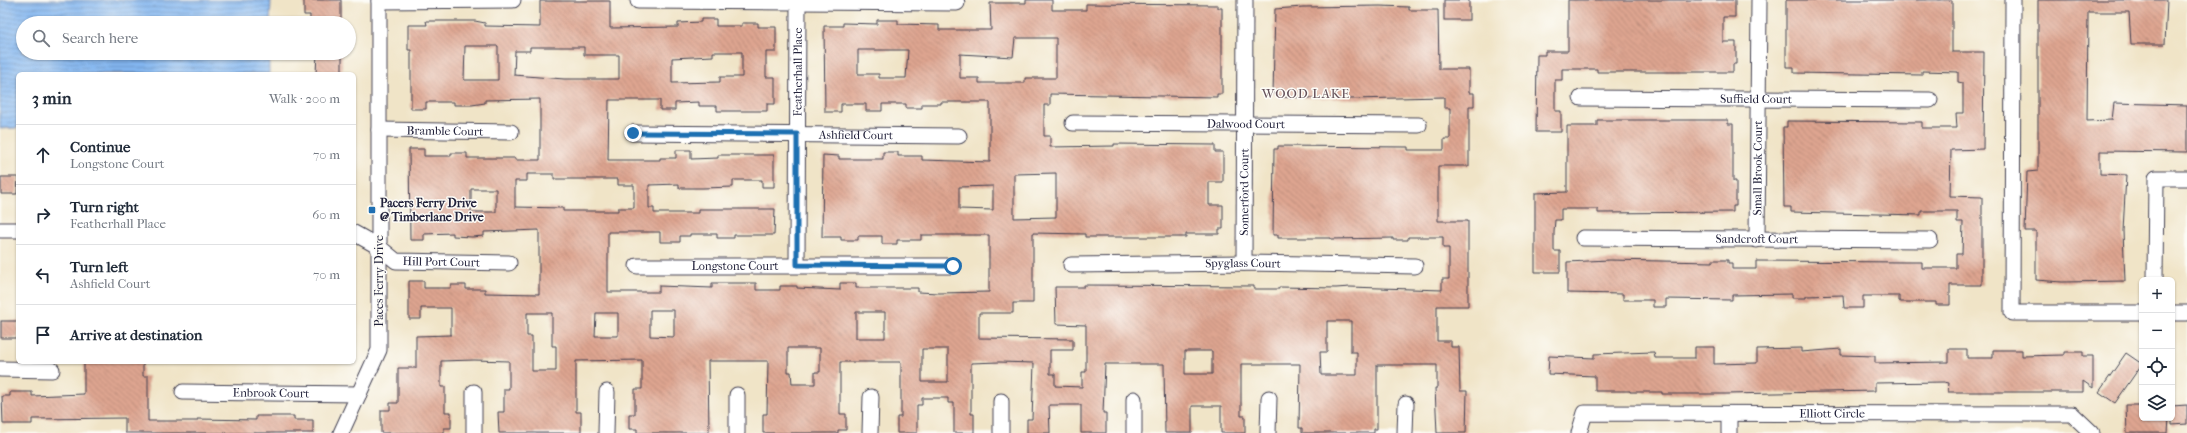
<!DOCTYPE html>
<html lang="en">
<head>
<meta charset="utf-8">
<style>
  :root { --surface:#fff; --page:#f6f6f7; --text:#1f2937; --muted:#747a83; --line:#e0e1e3 }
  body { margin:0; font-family:"IM FELL French Canon",serif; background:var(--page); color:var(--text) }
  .controls { position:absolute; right:12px; bottom:12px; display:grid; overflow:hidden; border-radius:6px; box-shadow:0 1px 3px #0004 }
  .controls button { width:36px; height:36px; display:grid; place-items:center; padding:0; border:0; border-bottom:1px solid var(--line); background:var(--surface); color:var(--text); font:20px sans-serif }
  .stop { position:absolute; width:12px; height:12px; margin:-9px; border:3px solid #1f6fb2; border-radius:50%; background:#fff }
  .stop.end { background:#1f6fb2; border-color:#fff; box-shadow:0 1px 4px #0008 }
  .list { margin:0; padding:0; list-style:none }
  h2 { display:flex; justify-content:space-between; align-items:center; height:52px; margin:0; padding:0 16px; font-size:17px }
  h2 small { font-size:13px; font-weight:400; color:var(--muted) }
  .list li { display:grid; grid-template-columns:26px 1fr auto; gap:12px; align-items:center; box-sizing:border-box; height:60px; padding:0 16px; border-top:1px solid var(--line) }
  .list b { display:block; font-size:15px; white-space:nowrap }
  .list p { margin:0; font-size:13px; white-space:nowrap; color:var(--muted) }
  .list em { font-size:13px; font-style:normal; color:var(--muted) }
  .icon { flex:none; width:22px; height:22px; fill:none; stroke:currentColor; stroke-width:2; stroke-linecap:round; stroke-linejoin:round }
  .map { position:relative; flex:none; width:2187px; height:433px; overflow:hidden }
  .search { position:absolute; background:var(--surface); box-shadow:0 1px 3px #0004; left:16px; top:16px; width:340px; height:44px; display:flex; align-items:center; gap:10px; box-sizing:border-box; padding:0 14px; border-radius:22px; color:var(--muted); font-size:15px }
  .panel { position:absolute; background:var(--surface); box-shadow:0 1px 3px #0004; left:16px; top:72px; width:340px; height:292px; border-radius:6px }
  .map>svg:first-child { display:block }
  .water { fill:url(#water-rules); stroke:#526c95 }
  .building { fill:url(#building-back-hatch); fill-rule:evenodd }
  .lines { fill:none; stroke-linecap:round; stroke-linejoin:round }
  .minor-casing { stroke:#413f50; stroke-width:17 }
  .minor { stroke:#fff; stroke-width:15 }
  .route { stroke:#1f6fb2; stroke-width:5 }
  .poi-dot { fill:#1f6fb2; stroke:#fdfcf7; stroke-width:1.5 }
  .labels { text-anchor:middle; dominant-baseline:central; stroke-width:3; stroke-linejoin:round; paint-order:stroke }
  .street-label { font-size:12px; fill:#22223b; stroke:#fdfcf7 }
  .poi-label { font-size:12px; font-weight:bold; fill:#22223b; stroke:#fdfcf7; text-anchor:start }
  .neighbourhood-label { font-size:13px; letter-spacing:1px; fill:#645059; stroke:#fdfcf7 }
</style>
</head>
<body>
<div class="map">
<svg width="2187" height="433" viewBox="0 0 2187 433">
  <defs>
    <pattern id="water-rules" width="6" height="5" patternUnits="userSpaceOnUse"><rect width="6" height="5" fill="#82b5ef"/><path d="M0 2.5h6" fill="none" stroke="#6a93c3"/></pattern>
    <pattern id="building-back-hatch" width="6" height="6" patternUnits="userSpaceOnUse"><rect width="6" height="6" fill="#dea590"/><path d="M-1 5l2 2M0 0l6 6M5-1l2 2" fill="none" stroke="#b48677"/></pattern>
  </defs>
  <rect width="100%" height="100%" fill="#fdfcf7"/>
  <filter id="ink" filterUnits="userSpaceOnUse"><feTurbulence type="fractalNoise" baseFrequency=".025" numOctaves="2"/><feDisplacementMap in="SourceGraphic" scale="8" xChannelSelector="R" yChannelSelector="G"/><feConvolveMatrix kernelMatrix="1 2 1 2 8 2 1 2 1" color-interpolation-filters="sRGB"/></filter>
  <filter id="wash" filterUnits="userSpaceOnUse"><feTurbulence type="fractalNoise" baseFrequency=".012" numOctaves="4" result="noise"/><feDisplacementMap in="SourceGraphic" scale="16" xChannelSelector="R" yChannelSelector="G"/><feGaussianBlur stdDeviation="0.9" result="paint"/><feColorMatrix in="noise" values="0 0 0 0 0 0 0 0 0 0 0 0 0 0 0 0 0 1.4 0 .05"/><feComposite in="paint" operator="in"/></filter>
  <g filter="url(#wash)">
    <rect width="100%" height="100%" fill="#f0e4c7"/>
    <path class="water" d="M0 0H271L270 23H23V53H269V74H18V128L0 129Z"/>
    <g id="blocks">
      <g class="building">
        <path d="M304 0H341V23H310V15H304Z"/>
        <path d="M1026 0H1052V10H1086V4L1218 5V8H1222V94H1217V97L1050 94V105H1044V136H1050V147L1114 146V144L1215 145V152H1223V182H1209V205H1223V229H1219V234H1186V237H1085V234L1033 233V303H1013V313H979V338L1073 339V350H1050V374H1055V386L1082 387V372H1086V325L1056 324 1055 287H1084V285L1254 286V289H1279V287L1336 288 1350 287 1442 290V279H1449V248H1443V237H1408V240H1393V238L1331 239V238H1278V235H1273L1274 149H1278V146L1408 147V150H1444V139H1450V108H1444V97L1351 99 1278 97V94H1273L1275 9 1303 7 1380 6 1409 7V10H1438L1439 69H1469V93H1474V106H1469V166H1438V221H1468V306H1437V341H1451V347H1459L1460 391H1467L1466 433H1437L1435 388H1437V365H1377V429H1374V433H1302V428H1299L1300 364H1241V416H1245V433H1221V406H1192V433H1165L1164 364H1105L1103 413H1106V433H1081V405H1049L1050 433H1027V419H1032L1034 363 999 362 971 363V414H974V433H954V403H948V398H922V405H917V433H897V417H901V362H840V414H846V430H838V433H763V414H767L768 361H708L709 433H637V429H629V414H635V389H642V360L576 361V412H581V431L580 433H499L498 412H504V389H509V361L474 360 441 361V387H445V412H451V428H444V433H381V410H390V403H398V368H416V336L451 335V308H421V319H409V281H424V288H451V285H466V289H485V293L539 294V230L484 232V236L472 237 453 236V233L424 234V240H410L409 149H424V156H451V153H467V158H515V160H540V99L485 100V103L472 105H454V102H426V109H411V50H408V25H427L426 21H475L485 23V26L540 27V1H610V28L678 27V23L701 22V19H716V26H742V23H758V27H776V52H766V77H775V104H767V111H717V106H699V102L675 103V110H660V100H609L608 160H660V158H676V150H691V159L718 158V155H774V187H762V180H733V187L703 188H679V184L649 185V208H654V213H698V209H775L774 235H734V238H717V234H690V236H680V242H660V232H608V292H659V286L712 288V283H756V290H780V286H797V288L840 290V283H856V288H918V292L939 293 989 292V235H921V240H897V244H882V236H858V240H841V237H822L823 155 839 156V159H883V152H898V156H922V160L990 162V102H941V104H922V108H906V104H882V111H866V104H841V112H825L824 26H843V23L877 24V20H898V24L939 25V30H991L990 3H1026ZM1015 38H1056V78H1025V83H979V78H960V54L1013 57ZM465 46H498V80H464ZM530 47H584V55H619V79H564L514 75 515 51H530ZM858 50H908L906 78H879V74H858ZM713 52H742V77H720V82L672 83V58L713 56ZM1056 173V217L1014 218V174ZM527 174H554V179H618V185H634V208H618V211H563V208L515 207V181H527ZM993 186V210L959 209V187ZM471 189H496V212H471ZM650 310H674V337L650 336ZM856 312H885V338H856ZM527 313H552V346H556V371H532V336H527ZM596 313H618V336H595ZM1327 321H1351V352H1357V375H1321L1320 352H1327ZM788 348H820V372H815V384H792L791 372H788ZM922 349H948V382H922ZM1185 351H1212V374H1185Z"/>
        <rect x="1444" y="0" width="25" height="20"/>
        <path d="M1568 0H1735V17H1723V42H1736V64H1733V72H1597V69H1562V80H1555V111H1561V132H1536L1537 55H1545V51H1568Z"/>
        <path d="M1786 0H1952V52H1984L1983 149 1951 150 1950 196 1982 197V285H1950V305H1936V302H1901L1899 301V296H1863V308H1844L1843 295 1806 296V298H1792V294L1732 295V300L1666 299V307H1653V300H1623V294L1567 293V262L1609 260 1713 262V260H1728V263H1732V269H1756V261L1906 262H1922V268H1956V254H1962L1963 222H1957V211H1921V215L1791 212V207H1784L1783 127H1787V121L1922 122V128H1957L1956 113H1963V83L1958 82V72L1922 71V75L1794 73V67H1786Z"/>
        <path d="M2038 0H2167L2165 44H2131L2129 12H2088L2087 121 2112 120 2114 103 2187 105V152L2100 151V174L2126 175 2123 231 2125 281 2062 282 2036 280V231H2025L2027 172 2038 171Z"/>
        <path d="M317 53H342V74H316Z"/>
        <path d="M1597 120H1728V124H1733V181H1736V206H1733V212L1598 213V209H1561V220H1555L1554 232V251H1560V272H1535V193L1567 192V126H1597Z"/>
        <path d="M1 177H18L17 194H1Z"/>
        <rect x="1" y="321" width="17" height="17"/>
        <path d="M1695 347H1714V364L1757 363V349L1801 348V352L1841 349V355L1875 356V363L1949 362V349H1967V358H1993V350H2022V356L2064 355V352H2083V356H2093V388L2083 381V392H1948L1949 383 1944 382 1875 383V391L1727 394H1662V392H1630V391H1595V376L1548 374 1549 356 1594 358V354L1654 352 1655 358H1695Z"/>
        <path d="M2126 353 2142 364 2115 403 2099 392Z"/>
        <path d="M84 362H143V376H148V421H197V419L256 420V416H294V420H313V433H125V418L32 419V424H3L2 396H10V392H32V396L84 394Z"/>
        <path d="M2126 405H2142V418H2169L2168 433H2127Z"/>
        <path d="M2187 405V424L2172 425V406Z"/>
      </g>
    </g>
  </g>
  <g filter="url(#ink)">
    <use href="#blocks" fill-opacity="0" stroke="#413f50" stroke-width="1"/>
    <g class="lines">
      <defs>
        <g id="minor">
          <path d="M2013 0 2012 313H2142"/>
          <path d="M379 1 513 0"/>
          <path d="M638 1 957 3"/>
          <path id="s1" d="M1581 98 1930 100"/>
          <path id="s2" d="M1073 123 1419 125"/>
          <path id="s3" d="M379 130 511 132"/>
          <path id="s4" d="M633 133 959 136"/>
          <path d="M0 230H18"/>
          <path id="s5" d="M354 233 379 247 396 261 509 263"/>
          <path id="s6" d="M1583 238 1930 240"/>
          <path id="s7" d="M1757 240 1759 0"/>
          <path id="s8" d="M1244 263 1245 0"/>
          <path id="s9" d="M797 265 798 0"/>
          <path id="s10" d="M1071 265 1244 263 1415 266"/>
          <path id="s11" d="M637 266H953"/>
          <path d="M2155 280 2156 178H2187"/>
          <path d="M2172 313H2187"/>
          <path d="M0 369 52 370"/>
          <path id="s12" d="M183 392 359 394"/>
          <path d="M341 433 379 350V0"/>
          <path d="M474 433V392"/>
          <path d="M606 433 607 392"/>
          <path d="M737 433V395"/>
          <path d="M870 433 871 397"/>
          <path d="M1001 433V401"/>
          <path d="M1134 433V399"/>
          <path d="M1268 433 1269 398"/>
          <path d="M1405 433 1406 404"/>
          <path id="s13" d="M1579 433 1585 413 2072 414 2092 433"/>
          <path d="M1729 433V414"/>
        </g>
      </defs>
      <use href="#minor" class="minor-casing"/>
      <use href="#minor" class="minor"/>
    </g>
  </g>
  <g class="lines" filter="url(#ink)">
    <path class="route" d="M633 133 797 134V265L953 266"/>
  </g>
  <rect class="poi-dot" x="368" y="206" width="8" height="8" rx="2"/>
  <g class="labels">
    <g class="street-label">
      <text stroke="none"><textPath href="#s9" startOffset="193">Featherhall Place</textPath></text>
      <text stroke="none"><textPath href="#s1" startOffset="175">Suffield Court</textPath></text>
      <text stroke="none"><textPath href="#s2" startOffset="173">Dalwood Court</textPath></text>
      <text stroke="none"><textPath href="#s3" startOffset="66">Bramble Court</textPath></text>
      <text stroke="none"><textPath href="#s4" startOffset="223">Ashfield Court</textPath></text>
      <text stroke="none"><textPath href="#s7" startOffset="72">Small Brook Court</textPath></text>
      <text stroke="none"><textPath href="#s8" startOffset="71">Somerford Court</textPath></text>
      <text stroke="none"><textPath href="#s6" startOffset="174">Sandcroft Court</textPath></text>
      <text stroke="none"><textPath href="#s5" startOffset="96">Hill Port Court</textPath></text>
      <text stroke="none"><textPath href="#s10" startOffset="172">Spyglass Court</textPath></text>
      <text stroke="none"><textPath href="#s11" startOffset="98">Longstone Court</textPath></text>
      <text transform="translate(379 281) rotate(-90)">Paces Ferry Drive</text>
      <text stroke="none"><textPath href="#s12" startOffset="88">Enbrook Court</textPath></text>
      <text stroke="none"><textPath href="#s13" startOffset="268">Elliott Circle</textPath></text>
    </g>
    <g class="poi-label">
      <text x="380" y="203">Pacers Ferry Drive<tspan x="380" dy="14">@ Timberlane Drive</tspan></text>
    </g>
    <g class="neighbourhood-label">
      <text x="1306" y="93">WOOD LAKE</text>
    </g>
  </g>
</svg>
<div class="controls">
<button>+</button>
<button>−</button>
<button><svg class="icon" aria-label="locate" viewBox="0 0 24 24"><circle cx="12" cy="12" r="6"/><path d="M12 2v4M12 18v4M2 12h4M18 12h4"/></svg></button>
<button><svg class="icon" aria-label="layers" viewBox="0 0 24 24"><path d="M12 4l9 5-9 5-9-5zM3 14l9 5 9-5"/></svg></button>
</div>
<div class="stop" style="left:953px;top:266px"></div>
<div class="stop end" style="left:633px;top:133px"></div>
<div class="search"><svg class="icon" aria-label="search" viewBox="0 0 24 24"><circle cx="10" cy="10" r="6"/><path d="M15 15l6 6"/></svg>Search here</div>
<section class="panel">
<h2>3 min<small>Walk · 200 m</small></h2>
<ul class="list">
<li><svg class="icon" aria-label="ahead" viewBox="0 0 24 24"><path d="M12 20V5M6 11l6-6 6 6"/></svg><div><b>Continue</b><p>Longstone Court</p></div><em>70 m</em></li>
<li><svg class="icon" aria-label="right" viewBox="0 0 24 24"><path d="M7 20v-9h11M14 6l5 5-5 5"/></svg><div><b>Turn right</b><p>Featherhall Place</p></div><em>60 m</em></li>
<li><svg class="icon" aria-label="left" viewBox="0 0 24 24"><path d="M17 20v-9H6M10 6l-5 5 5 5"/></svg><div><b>Turn left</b><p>Ashfield Court</p></div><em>70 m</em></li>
<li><svg class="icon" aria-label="arrive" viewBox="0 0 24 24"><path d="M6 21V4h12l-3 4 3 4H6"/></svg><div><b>Arrive at destination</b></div></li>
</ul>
</section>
</div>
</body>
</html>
